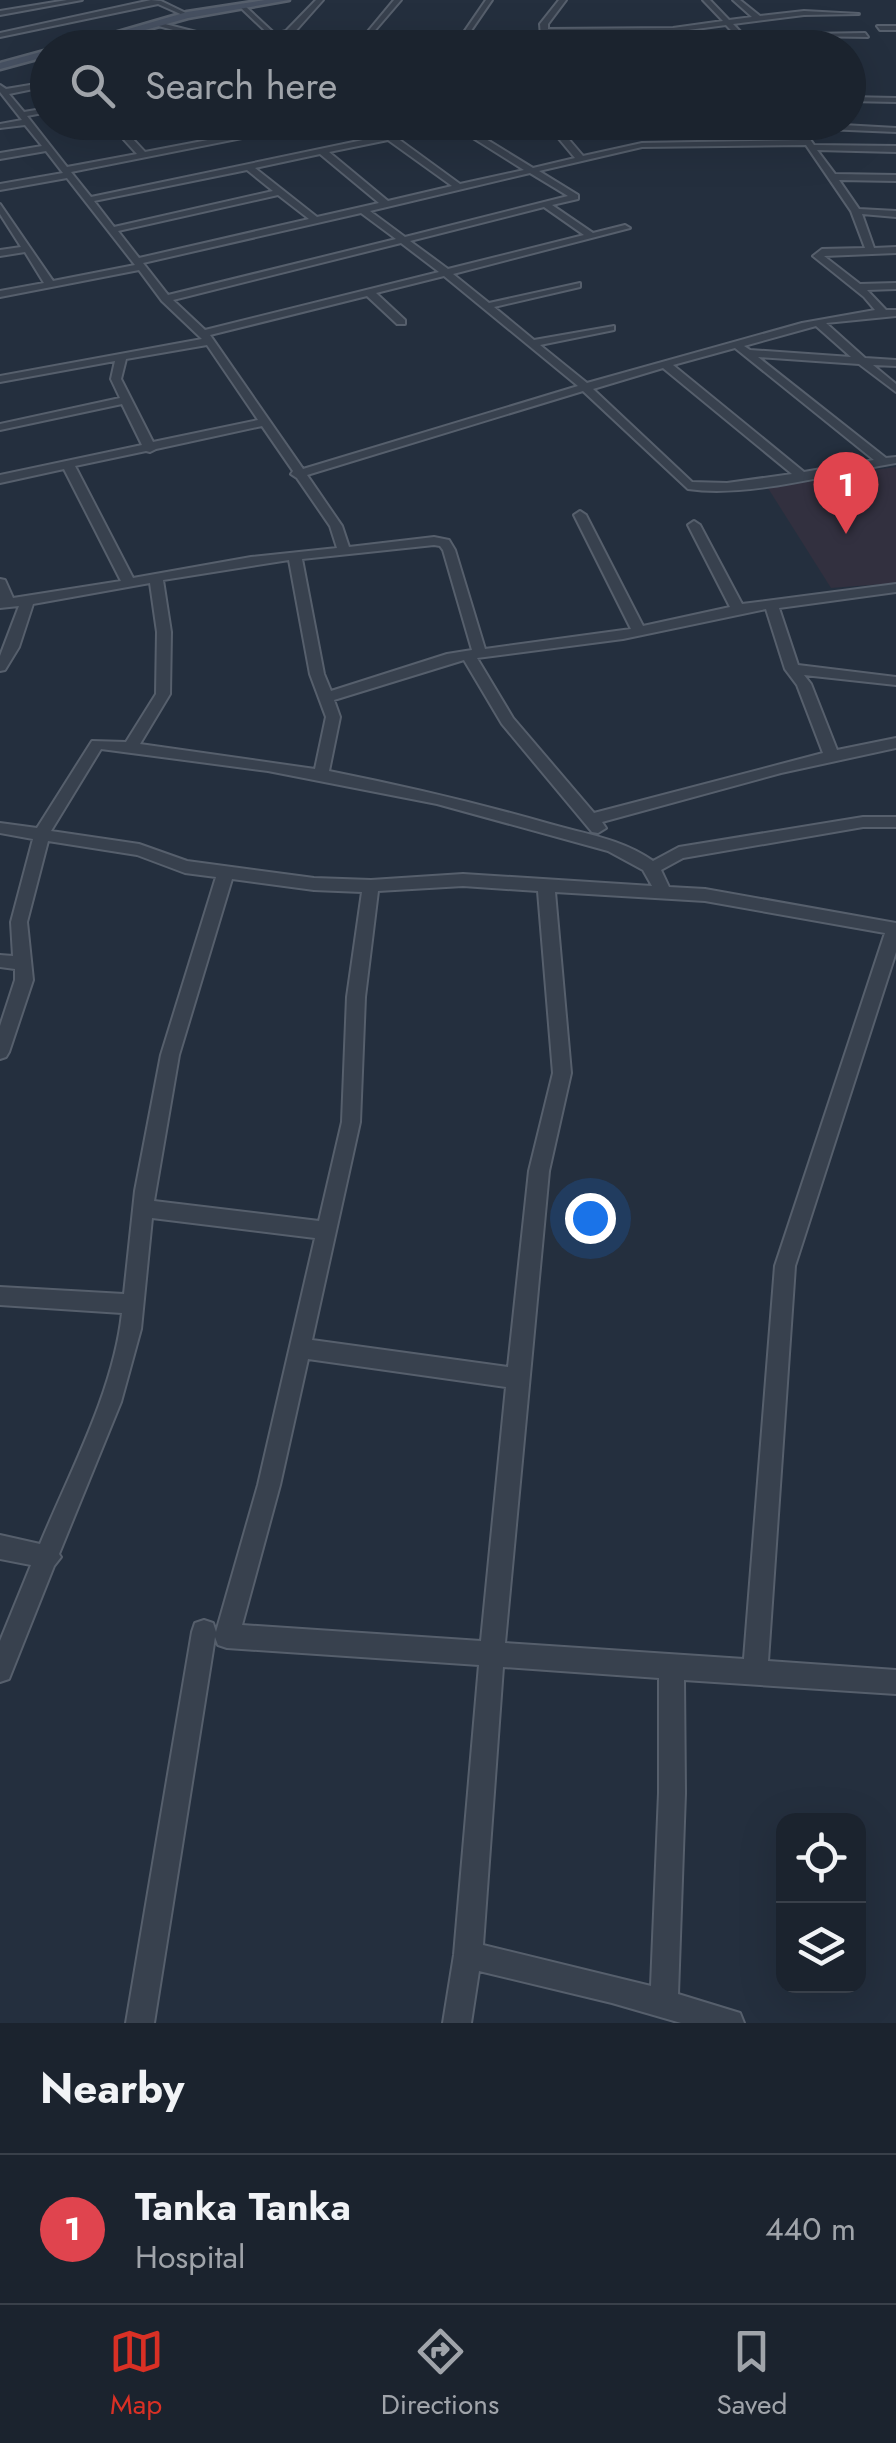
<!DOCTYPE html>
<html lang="en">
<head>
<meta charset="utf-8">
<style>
  :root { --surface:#1b232e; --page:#282f3a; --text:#f1f3f6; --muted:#a0a4aa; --line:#39404a; --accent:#d93025 }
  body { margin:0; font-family:Jost,sans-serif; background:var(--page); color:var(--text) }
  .controls { position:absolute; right:30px; bottom:30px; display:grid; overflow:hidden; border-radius:20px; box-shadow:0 10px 40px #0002 }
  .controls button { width:90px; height:90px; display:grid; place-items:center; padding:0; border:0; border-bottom:2px solid var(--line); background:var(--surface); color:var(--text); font:50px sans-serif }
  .you { position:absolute; left:590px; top:1218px; width:35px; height:35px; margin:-25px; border:8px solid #fff; border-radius:50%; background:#1a73e8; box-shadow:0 0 0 15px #1a73e833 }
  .badge { display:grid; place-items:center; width:65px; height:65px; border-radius:50%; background:var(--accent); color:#fff; font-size:32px; font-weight:700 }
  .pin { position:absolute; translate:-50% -82px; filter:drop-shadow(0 2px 5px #0008) }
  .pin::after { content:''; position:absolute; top:52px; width:35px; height:30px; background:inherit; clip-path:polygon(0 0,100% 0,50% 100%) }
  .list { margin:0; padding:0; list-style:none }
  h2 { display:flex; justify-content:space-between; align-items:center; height:130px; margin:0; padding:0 40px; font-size:42px }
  h2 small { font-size:32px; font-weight:400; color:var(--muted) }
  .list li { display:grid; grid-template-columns:65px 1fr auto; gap:30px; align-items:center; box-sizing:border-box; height:150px; padding:0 40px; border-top:2px solid var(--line) }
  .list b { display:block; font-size:38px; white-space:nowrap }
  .list p { margin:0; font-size:32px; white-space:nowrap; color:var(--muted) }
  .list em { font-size:32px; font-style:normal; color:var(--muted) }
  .icon { flex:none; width:55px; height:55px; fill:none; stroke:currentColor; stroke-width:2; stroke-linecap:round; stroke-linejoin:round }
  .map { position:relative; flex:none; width:896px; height:2023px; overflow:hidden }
  .search { position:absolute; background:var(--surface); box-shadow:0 10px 40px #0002; left:30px; right:30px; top:30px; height:110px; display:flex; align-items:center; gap:25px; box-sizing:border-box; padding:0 35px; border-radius:55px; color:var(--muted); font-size:38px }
  .sheet { height:280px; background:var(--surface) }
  nav { display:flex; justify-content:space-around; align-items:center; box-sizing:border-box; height:140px; border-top:2px solid var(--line); background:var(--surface); font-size:28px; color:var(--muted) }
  nav a { display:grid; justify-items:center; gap:5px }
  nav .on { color:var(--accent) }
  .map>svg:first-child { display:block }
  .medical { fill:#32303f }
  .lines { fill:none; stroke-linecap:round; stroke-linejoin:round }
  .street-casing { stroke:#565f6c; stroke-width:4 }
  .secondary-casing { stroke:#565f6c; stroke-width:5 }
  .street { fill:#38414e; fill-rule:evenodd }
  .secondary { fill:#465061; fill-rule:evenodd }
</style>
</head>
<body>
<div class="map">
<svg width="896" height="2023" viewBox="0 0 896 2023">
  <rect width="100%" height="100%" fill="#242f3e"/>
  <path class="medical" d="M896 467V583L831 588 766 485Z"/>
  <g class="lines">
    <defs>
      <g id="street">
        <path d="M67 0H82L0 15V11Z"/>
        <path d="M151 0 161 1 190 15 185 16 158 4 0 37V33Z"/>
        <path d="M316 0H323L292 35 279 38 283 42 279 44 240 7 245 6 275 34 286 31Z"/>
        <path d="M394 0H401L371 35H365Z"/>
        <path d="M486 0H492L466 38H460Z"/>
        <path d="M559 0H566L548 24V29L673 28 723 21 703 0H710L729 20 752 17 733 0H740L760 16 804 11 859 14 804 15 733 24 756 48H748L726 25 673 32 548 33 556 48H549L541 36 540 24Z"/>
        <path d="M157 22 216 37 217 39 213 41 155 25Z"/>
        <path d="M877 26H896V30H880Z"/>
        <path d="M865 33 868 37 803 36 807 34Z"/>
        <path d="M99 37H105L116 48H108Z"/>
        <path d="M48 82V86L9 94 24 112 48 108V112L27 116 67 167 137 154 108 122H117L145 152 213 139 196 122H205L221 138 303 122H322L71 172 91 197 449 122H467L463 125 533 168 575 158 545 122H554L583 156 642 143 802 140 790 122 896 128V132L802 128 814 145 896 146V152L817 150 835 174 896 175V181L839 180 859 209 896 211V217L862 214 874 248 896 247V253L824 256 860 284 896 283V289L867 290 886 310H896V316L826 323 865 358 896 360V366L873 365 896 384V392L859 364 758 357 886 458 896 457V463C833 473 750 498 688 489L583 391 307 475 342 526 349 547 434 537 449 540 455 550 485 649 631 629 574 515 580 511 586 515 643 626 730 607 688 525 694 521 700 525 742 604 896 584V592L779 608 798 665 896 677V685L804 675 811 684 837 750 896 738V748L781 773 602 822 606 828 598 833 592 832 502 724 464 660 334 700 340 717 329 771C404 786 477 803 550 824 585 834 622 839 653 861L679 847 863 817H896V827H863L683 858 661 870 669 887 705 889 896 923V952L795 1266 768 1661 896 1670V1694L684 1680 685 1793 678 1994 740 2013 744 2023H681L612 2003 479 1971 471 2023H443L454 1955 479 1665 227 1648 218 1645 215 1637 154 2023H126L192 1632 195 1623 204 1620 213 1623 216 1632 258 1485 315 1238 152 1218 141 1329 121 1402 59 1554 61 1557 54 1566 9 1679 0 1682V1641L31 1565 0 1559V1535L40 1544C70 1472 114 1390 122 1313L0 1305V1287L124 1294 135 1191 161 1055 216 877 185 873 137 855 48 841 27 922 33 980 9 1052 6 1057 0 1059V1026L15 980V969L0 967V955L13 956 11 922 33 839 0 833V823L37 828 92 741 126 742 156 694 157 632 150 583 33 604 19 647 5 670 0 671V656L19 606 0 608V579L5 580 13 598 121 581 64 469 0 483V475L142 445 122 404 0 430V424L120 398 111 379 115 361 0 382V376L202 339 162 301 139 270 0 297V291L44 283 25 252 0 256V250L21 247 0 214V204L53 281 135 265 67 178 0 190V184L63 173 46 151 0 159V153L42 146 25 125 0 128V124L22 120 0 92V85L6 89ZM454 126 524 170 460 184 397 138ZM388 140 452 186 388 201 329 152ZM806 145 851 211 865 248 822 249 813 256 864 297 875 310 802 323 587 383 540 345 614 330V326L534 340 494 307 580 287V283L489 303 453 274 630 228 625 225 593 233 552 205 578 199V195L539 171 642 147ZM320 154 379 203 317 217 255 168ZM247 170 273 191 114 227 94 201ZM530 173 568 196 405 237 370 211ZM278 195 309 219 139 258 118 231ZM544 207 584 235 448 269 410 241ZM361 213 396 239 168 295 143 263ZM401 243 439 272 205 330 173 300ZM444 276 578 386 303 469 210 335 367 296 397 324H405V320L376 293ZM816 326 851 357 750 350 744 346ZM207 345 258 420 153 442 121 379 126 359ZM735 348 874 460 804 472 673 365ZM663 368 792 474 727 483 692 482 593 389ZM262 426 293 471 291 474 297 478 330 526 337 548 251 557 133 578 75 466 146 451 150 452 156 449ZM434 545 440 546 443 550 472 650 447 654 331 691 324 674 302 559ZM289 560 310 674 326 717 315 769 140 744 170 694 171 632 163 580ZM766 609 785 669 797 685 823 753 594 813 513 718 477 658 623 639ZM101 749 268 771 437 804 608 851 643 870 652 886 463 874 371 880 314 878 187 861 139 844 51 831ZM232 879 314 890 362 892 347 997 342 1122 319 1221 154 1201 179 1055ZM463 886 538 891 553 1073 529 1171 508 1367 312 1340 360 1122 365 997 378 891ZM555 892 705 901 885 933 775 1266 744 1659 505 1643 549 1171 571 1073ZM308 1359 506 1387 481 1641 242 1625 280 1485ZM503 1667 659 1678V1793L651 1986 483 1945Z"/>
        <path d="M848 97 896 98V102L848 101Z"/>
      </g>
      <g id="secondary">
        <path d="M265 0H289L188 18 81 48H63L187 12Z"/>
        <path d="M48 50V56L0 69V63Z"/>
      </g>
    </defs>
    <use href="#street" class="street-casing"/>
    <use href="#secondary" class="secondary-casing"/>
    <use href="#street" class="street"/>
    <use href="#secondary" class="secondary"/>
  </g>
</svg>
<div class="controls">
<button><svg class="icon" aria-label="locate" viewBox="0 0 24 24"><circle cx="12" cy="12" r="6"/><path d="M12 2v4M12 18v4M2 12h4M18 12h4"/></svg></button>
<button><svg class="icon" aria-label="layers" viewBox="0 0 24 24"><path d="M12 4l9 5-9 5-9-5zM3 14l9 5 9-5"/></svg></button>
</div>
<div class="you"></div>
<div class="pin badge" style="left:846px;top:534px;background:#e0444e">1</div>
<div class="search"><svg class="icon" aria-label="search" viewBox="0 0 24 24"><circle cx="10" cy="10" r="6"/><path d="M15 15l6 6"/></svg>Search here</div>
</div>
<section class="sheet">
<h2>Nearby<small></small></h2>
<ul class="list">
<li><span class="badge" style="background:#e0444e">1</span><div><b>Tanka Tanka</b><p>Hospital</p></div><em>440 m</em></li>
</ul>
</section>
<nav>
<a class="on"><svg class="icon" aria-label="map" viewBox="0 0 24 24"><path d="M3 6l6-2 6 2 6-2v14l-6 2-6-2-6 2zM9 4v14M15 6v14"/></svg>Map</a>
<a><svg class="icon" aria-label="directions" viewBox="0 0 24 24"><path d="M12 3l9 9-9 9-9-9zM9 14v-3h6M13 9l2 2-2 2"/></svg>Directions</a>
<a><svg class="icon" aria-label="saved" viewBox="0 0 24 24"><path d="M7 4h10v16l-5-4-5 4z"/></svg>Saved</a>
</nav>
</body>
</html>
